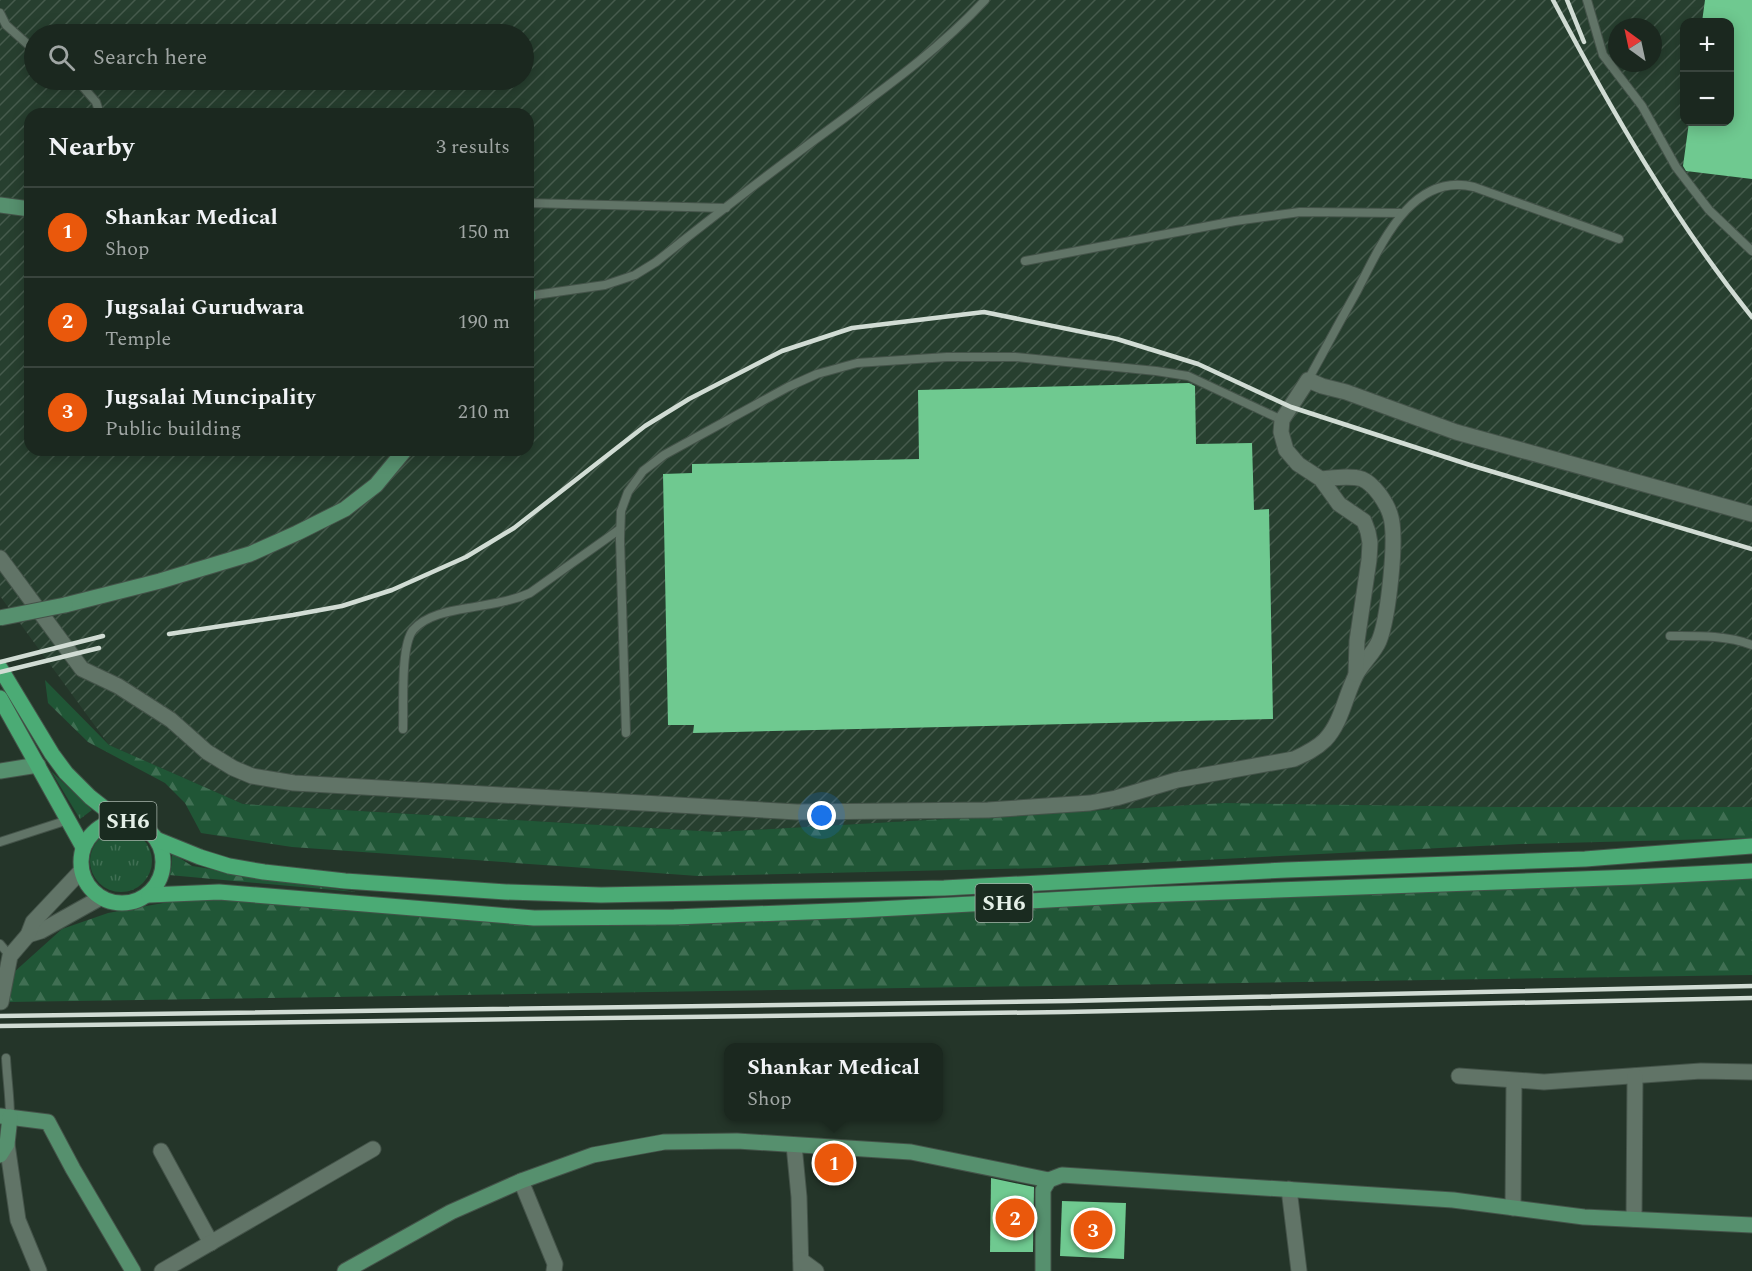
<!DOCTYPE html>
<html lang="en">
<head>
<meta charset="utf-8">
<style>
  :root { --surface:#1b281f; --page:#28342c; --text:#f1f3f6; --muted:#a0a6a4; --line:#39443d; --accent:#ea580c }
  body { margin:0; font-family:Spectral,serif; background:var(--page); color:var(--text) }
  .controls { position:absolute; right:18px; top:18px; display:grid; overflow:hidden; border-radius:12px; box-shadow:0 3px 15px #0003 }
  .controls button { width:54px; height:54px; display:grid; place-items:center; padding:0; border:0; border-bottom:2px solid var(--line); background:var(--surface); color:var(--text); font:30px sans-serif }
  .compass { position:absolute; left:1608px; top:18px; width:54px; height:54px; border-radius:50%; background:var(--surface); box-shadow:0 3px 15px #0003; rotate:327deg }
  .you { position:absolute; left:822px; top:816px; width:21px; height:21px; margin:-15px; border:4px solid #fff; border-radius:50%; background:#1a73e8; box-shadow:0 0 0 9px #1a73e833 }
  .badge { display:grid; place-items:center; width:39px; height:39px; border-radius:50%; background:var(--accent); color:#fff; font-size:20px; font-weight:700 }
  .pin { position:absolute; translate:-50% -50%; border:3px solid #fff; box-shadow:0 2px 6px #0006 }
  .popup { position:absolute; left:724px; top:1043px; width:219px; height:78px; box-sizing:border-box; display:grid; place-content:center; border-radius:12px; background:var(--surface); filter:drop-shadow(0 2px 4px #0005); font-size:20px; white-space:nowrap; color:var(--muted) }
  .popup b { font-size:22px; color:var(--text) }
  .popup::after { content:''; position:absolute; left:50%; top:100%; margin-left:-12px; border:12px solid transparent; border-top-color:var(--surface) }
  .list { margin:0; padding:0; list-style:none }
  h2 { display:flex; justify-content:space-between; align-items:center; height:78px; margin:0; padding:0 24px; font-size:26px }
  h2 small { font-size:20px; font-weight:400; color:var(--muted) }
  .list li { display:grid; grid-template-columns:39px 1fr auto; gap:18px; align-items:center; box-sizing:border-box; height:90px; padding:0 24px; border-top:2px solid var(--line) }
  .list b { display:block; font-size:22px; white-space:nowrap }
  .list p { margin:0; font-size:20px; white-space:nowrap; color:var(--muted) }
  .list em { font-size:20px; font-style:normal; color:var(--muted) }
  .icon { flex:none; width:33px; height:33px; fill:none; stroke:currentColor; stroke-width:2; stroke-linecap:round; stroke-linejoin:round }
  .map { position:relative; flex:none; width:1752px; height:1271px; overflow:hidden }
  .search { position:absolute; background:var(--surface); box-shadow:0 3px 15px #0003; left:24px; top:24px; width:510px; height:66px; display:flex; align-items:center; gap:15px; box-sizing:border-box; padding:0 21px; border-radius:33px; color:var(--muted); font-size:22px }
  .panel { position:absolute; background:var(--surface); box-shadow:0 3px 15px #0003; left:24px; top:108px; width:510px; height:348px; border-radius:18px }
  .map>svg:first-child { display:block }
  .industrial { fill:url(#industrial-furrows); fill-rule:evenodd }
  .grass { fill:url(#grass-tufts) }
  .forest { fill:url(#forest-firs) }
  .building { fill:#6fc990 }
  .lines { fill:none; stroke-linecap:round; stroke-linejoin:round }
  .lane-casing { stroke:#445349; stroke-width:10 }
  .street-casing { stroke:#445349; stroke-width:17 }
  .secondary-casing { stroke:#445349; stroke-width:17 }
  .primary-casing { stroke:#445349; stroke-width:17 }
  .lane { stroke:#617467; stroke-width:8 }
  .street { stroke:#617467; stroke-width:15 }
  .secondary { stroke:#56906e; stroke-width:15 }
  .primary { stroke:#4bab75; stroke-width:15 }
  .rail { stroke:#d1dcd4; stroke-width:4.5 }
  .secondary-bridge-casing { stroke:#445349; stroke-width:17; stroke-linecap:butt }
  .secondary-bridge { stroke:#56906e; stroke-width:15 }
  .labels { text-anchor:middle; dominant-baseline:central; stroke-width:6; stroke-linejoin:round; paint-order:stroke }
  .shield { fill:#1a2b20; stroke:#a7b4ab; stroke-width:1.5 }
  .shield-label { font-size:22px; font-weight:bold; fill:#e4efe7 }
</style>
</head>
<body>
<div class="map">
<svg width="1752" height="1271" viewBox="0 0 1752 1271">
  <defs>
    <pattern id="industrial-furrows" width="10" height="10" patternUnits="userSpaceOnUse" patternTransform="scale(1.5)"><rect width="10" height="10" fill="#273f2f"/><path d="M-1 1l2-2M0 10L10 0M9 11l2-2" fill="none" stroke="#465b4d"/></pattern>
    <pattern id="grass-tufts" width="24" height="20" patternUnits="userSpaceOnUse" patternTransform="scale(1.5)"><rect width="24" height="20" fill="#205636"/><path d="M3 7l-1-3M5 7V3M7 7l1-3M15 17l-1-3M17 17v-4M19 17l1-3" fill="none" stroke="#406f53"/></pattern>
    <pattern id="forest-firs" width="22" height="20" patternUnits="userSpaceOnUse" patternTransform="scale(1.5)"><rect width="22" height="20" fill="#205636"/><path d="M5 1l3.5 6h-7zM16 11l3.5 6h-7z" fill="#406f53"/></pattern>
  </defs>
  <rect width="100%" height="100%" fill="#243529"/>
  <path class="industrial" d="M0 0H1752V807H1500L1225 803 718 832 243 804 109 745 0 596ZM1684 22H1730V122H1684ZM1617 27H1653V63H1617ZM34 34H524V80H34ZM30 114H528V450H30Z"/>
  <g class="grass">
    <path d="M51 771 92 810 80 819Z"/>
    <circle cx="121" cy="861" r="31"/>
  </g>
  <g class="forest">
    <path d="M45 680 109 745 243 804 718 832 1225 803 1500 807H1752V838L1520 844 1044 868 698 876 292 847 201 833 185 803 165 783 88 742 48 703Z"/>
    <path d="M172 853 192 866 356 892 169 875 172 864Z"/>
    <path d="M1752 879V975L8 1002 13 973 62 929 108 913 196 897 541 922 862 914Z"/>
  </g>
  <g class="building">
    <path d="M1705 0H1752V179L1686 171 1683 166 1689 122H1730V22H1702Z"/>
    <path d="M1189 383 1195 386 1196 444 1252 443 1254 510 1269 509 1273 719 693 733 694 725H668L663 474 692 473V464L919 459 918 390Z"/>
    <path d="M991 1178 1034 1187 1033 1252H990Z"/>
    <path d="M1062 1201 1126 1203 1124 1259 1060 1256Z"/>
  </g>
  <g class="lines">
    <defs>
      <g id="lane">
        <path d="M1587 0 1603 55 1642 106 1676 167 1709 210 1752 251"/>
        <path d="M0 13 6 25 34 50"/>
        <path d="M77 80 96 102 100 114"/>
        <path d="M528 203 726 208"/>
        <path d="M1025 261 1235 221 1300 212 1402 213"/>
        <path d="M528 296 605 285 635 275 656 262C709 220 762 179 816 139 875 95 935 54 985 0"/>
        <path d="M1308 380C1324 351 1340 321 1357 291 1380 247 1411 171 1474 187L1619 239"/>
        <path d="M1670 636C1697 636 1726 635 1752 645"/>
        <path d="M403 729C404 706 400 647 413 630 426 615 450 611 468 608 489 604 510 602 530 593L620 529"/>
        <path d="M626 733 620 539 621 511 628 492 643 471 664 455 788 387 817 374 857 363 947 357H1015L1156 371 1188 376 1282 420"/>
        <path d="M0 842 68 820"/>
        <path d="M0 944 10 956"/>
        <path d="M6 1058C7 1078 10 1097 10 1117"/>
      </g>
      <g id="street">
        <path d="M0 558 82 669 118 686 171 720 207 752 233 768 252 776 294 783 797 812 988 810 1090 803 1116 798 1177 780 1294 759C1305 754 1316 749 1325 740 1342 722 1345 696 1356 675 1362 663 1374 653 1379 641 1388 619 1398 536 1390 514 1386 502 1374 484 1362 479 1350 475 1333 478 1321 479"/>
        <path d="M1356 674 1357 641 1369 560 1370 543 1368 532 1364 521 1339 504 1321 479 1298 464 1286 450 1281 432 1282 420 1308 380 1322 386 1346 392 1456 432 1752 514"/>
        <path d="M28 935 41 931 100 898"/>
        <path d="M1 1002 10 956 28 935 33 922 81 871"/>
        <path d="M1459 1076 1544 1082 1701 1071 1752 1072"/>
        <path d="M7 1144 18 1220 39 1271"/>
        <path d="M794 1145 799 1197 801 1271"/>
        <path d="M161 1151 211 1243"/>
        <path d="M521 1181 555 1264 554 1271"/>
        <path d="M1289 1189 1299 1271"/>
        <path d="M1513 1208 1514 1081"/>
        <path d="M1634 1219 1635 1076"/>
        <path d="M801 1260 816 1271"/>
        <path d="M162 1271 373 1149"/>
      </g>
      <g id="secondary">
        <path d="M0 205 30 209"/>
        <path d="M528 295V296"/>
        <path d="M65 605 160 581 250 554 297 533 345 509 376 485 405 450"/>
        <path d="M0 771 38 765"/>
        <path d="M0 1116 48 1122 73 1169 133 1271"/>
        <path d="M0 1155 7 1144 10 1117"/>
        <path d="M345 1271 451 1212 521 1181 593 1155 664 1142 737 1141 911 1152 1049 1180"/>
        <path d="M1043 1271V1190L1049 1180 1062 1175 1453 1200 1584 1217 1752 1225"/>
      </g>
      <g id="primary">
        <path d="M0 668 52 754 66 773 90 797 104 808 127 820"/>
        <path d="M0 698 83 847"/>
        <circle cx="122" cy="862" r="41"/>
        <path d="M158 840 200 857 229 866 264 872 345 881 506 892 601 895 944 888 1286 870 1585 859 1752 846"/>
        <path d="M149 895 219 892 534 918 674 917 859 910 1141 895 1635 877 1752 871"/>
      </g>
    </defs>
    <use href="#lane" class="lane-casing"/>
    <use href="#street" class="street-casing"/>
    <use href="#secondary" class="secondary-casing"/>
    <use href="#primary" class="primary-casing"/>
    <use href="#lane" class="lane"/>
    <use href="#street" class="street"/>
    <use href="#secondary" class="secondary"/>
    <use href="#primary" class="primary"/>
    <g class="rail">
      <path d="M1553 0C1611 110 1674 220 1752 317"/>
      <path d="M1567 0 1584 42"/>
      <path d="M169 634 293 615 342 606 392 590 466 557 514 528 645 426 689 399 782 351 852 328 984 312 1117 339 1198 364 1291 407 1470 465 1752 549"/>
      <path d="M0 662 103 636"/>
      <path d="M0 672 99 648"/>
      <path d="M0 1016 1068 1001 1752 986"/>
      <path d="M0 1026 1065 1012 1752 998"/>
    </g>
    <defs>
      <path id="secondary-bridge" d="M0 618 65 605"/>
    </defs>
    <use href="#secondary-bridge" class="secondary-bridge-casing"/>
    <use href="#secondary-bridge" class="secondary-bridge"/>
  </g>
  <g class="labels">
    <g class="shield">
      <rect x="99.5" y="802" width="57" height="38" rx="4.5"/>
      <rect x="975.5" y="884" width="57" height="38" rx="4.5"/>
    </g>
    <g class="shield-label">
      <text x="128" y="821">SH6</text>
      <text x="1004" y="903">SH6</text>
    </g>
  </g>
</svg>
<div class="controls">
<button>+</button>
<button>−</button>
</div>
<svg class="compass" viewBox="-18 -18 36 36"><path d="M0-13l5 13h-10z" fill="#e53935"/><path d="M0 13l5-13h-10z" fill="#a0a6a4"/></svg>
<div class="you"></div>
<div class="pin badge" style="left:834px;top:1163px">1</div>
<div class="popup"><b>Shankar Medical</b>Shop</div>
<div class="pin badge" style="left:1015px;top:1218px">2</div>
<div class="pin badge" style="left:1093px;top:1230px">3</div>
<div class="search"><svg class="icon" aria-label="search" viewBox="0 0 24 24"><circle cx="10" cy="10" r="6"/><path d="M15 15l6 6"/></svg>Search here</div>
<section class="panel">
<h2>Nearby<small>3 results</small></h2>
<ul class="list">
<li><span class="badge">1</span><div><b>Shankar Medical</b><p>Shop</p></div><em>150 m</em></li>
<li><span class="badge">2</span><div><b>Jugsalai Gurudwara</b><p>Temple</p></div><em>190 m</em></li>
<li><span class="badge">3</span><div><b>Jugsalai Muncipality</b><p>Public building</p></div><em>210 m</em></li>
</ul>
</section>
</div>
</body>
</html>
